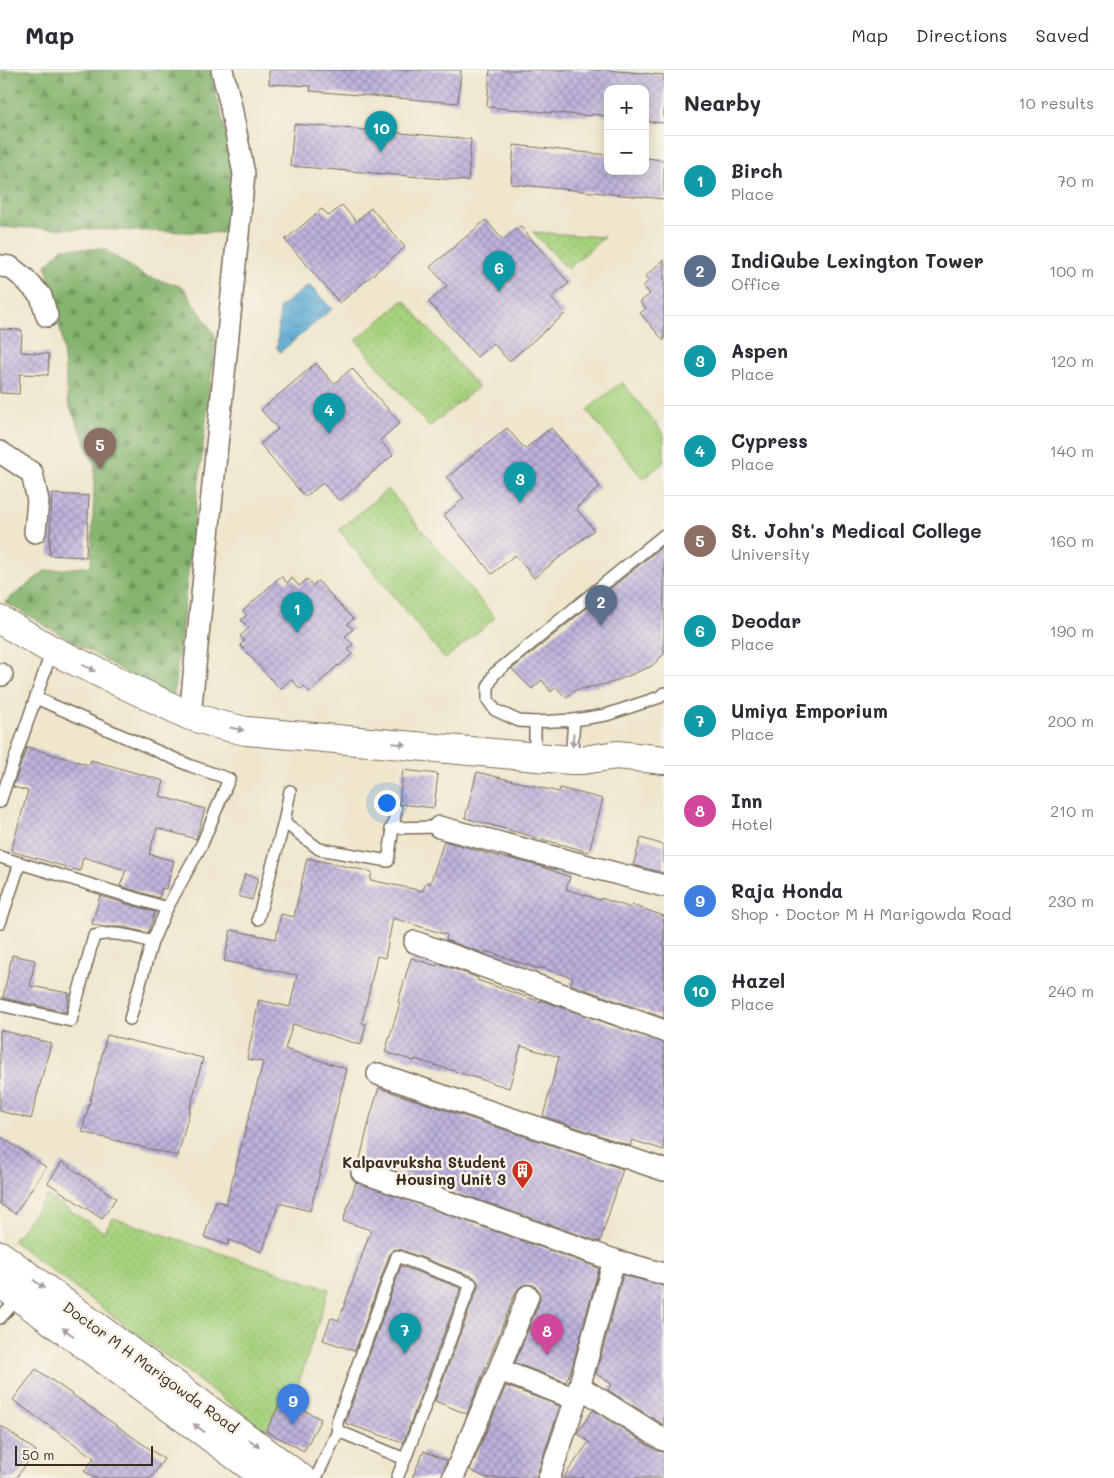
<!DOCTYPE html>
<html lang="en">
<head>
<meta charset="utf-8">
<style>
  :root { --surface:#fff; --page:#f2f2f3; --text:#2b2b33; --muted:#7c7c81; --line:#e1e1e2; --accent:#0f766e }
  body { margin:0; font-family:Mali,sans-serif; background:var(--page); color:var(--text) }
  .controls { position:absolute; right:15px; top:15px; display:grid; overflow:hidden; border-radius:10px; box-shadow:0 2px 12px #0003 }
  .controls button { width:45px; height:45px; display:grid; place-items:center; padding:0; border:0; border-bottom:1px solid var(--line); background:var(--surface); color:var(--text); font:25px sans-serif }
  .scale { position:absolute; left:15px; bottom:12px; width:138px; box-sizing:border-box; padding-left:5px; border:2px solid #3b2a1e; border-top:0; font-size:14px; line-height:18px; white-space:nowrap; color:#3b2a1e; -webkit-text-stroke:4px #f7f3e8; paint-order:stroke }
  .you { position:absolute; left:386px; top:732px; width:18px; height:18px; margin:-12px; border:4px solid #fff; border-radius:50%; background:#1a73e8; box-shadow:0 0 0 8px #1a73e833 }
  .badge { display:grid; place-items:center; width:32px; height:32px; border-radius:50%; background:var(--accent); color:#fff; font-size:16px; font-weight:700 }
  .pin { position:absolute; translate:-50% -41px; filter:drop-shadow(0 1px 2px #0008) }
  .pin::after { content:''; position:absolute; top:26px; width:18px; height:15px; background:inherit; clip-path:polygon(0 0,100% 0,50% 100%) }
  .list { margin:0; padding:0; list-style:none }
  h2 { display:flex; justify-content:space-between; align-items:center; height:65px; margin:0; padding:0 20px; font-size:21px }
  h2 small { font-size:16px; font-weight:400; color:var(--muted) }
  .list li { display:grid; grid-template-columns:32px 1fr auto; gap:15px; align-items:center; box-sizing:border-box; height:90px; padding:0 20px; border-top:1px solid var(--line) }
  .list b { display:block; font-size:19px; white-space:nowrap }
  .list p { margin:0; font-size:16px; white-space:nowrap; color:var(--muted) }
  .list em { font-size:16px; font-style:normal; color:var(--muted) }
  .map { position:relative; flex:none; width:664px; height:1408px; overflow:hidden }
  header { display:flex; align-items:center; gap:30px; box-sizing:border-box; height:70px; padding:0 25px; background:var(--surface); border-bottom:1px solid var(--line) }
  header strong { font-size:24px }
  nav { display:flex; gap:28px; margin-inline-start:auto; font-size:18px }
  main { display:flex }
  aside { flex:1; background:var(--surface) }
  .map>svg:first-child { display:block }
  .grass { fill:url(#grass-dots); stroke:#707e4e }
  .forest { fill:url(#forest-firs); stroke:#606f46 }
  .garden { fill:#a6d27e; stroke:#707e4e }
  .water { fill:url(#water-waves); stroke:#4a6a78 }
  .building { fill:url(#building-cross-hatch) }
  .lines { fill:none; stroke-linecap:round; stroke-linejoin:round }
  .service-casing { stroke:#7a6c5b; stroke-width:14 }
  .minor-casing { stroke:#7a6c5b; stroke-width:24 }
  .secondary-casing { stroke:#7a6c5b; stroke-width:30 }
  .primary-casing { stroke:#7a6c5b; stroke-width:30 }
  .service { stroke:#fff; stroke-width:11 }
  .minor { stroke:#fff; stroke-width:21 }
  .secondary { stroke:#fff; stroke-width:28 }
  .primary { stroke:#fff; stroke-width:28 }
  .oneway { fill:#a79f9a }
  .labels { text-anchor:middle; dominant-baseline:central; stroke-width:5; stroke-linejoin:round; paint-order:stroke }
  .poi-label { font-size:15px; font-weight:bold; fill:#3b2a1e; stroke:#f7f3e8; text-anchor:end }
  .street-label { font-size:15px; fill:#3b2a1e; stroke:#f7f3e8 }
</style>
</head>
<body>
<header>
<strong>Map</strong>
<nav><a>Map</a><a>Directions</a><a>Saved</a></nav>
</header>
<main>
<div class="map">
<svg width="664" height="1408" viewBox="0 0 664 1408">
  <defs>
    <pattern id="grass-dots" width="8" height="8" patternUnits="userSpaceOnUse" patternTransform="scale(1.25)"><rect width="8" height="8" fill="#a6d27e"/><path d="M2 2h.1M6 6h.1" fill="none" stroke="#90b46c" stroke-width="1.8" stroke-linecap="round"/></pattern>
    <pattern id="forest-firs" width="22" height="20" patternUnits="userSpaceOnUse" patternTransform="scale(1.25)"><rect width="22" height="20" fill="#84b46d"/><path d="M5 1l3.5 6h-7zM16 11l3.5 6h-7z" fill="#6d9359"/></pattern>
    <pattern id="water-waves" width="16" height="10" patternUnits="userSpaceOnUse" patternTransform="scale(1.25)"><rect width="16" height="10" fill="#58a9d3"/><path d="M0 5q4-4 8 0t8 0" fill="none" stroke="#4a8aab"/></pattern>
    <pattern id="building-cross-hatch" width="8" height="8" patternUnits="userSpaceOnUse" patternTransform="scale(1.25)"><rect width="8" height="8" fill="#bdb3dd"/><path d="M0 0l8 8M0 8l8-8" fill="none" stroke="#9b92b3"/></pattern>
  </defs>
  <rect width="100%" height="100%" fill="#f7f3e8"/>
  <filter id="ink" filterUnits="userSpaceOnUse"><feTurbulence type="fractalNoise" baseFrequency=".02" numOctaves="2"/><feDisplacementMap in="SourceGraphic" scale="10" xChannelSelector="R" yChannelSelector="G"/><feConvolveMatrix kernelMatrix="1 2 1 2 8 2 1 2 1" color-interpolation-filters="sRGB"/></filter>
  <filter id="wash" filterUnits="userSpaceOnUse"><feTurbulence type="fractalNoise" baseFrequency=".0096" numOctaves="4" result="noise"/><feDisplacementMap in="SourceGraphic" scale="20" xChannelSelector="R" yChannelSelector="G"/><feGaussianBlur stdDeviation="1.12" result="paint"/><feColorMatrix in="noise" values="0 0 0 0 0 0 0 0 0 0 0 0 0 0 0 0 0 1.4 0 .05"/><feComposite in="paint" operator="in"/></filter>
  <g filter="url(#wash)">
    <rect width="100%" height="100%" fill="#efe6cc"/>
    <g class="grass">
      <path d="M533 162 604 167 568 199Z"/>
      <path d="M404 230 478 317 429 357 356 270Z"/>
      <path d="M388 419 495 548 445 589 339 460Z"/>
      <path d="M47 1126 104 1162 113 1148 329 1219 292 1334 282 1330 266 1361 13 1171Z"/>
    </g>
    <g class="forest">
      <path d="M0 0H210L236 104 229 163 0 157Z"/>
      <path d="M62 178 105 179 144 206 183 217 216 267 173 630 5 532 45 501 91 496 95 395 68 332 62 267 46 196Z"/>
    </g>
    <path class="garden" d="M622 312 664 364V392L643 409 587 340Z"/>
    <path class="water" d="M309 215 332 239 280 282 277 278 280 237Z"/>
    <g id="blocks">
      <g class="building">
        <path d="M269 0H461L458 33 310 21 311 16 269 14Z"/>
        <path d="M490 0H606L664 5V53L649 52V49H645V19H608V46L591 44V46L487 37Z"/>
        <path d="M294 54 471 69 468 111 290 96Z"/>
        <path d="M514 75 608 85V101H645V88L664 90V129L511 114Z"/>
        <path d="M342 135 356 151 371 138 405 177 340 233 285 170 322 139 329 146Z"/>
        <path d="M486 150 503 170 520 156 569 213 551 228 565 244 509 291 493 273 477 287 429 232 447 216 430 197Z"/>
        <path d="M664 190V271L640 243 646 239 640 232 650 224 643 216 649 211 645 206Z"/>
        <path d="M0 259 22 260 21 282 49 284 48 305 20 304 19 324 0 323Z"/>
        <path d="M316 293 334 314 352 298 400 353 380 370 393 385 339 431 323 413 305 427 260 374 278 359 261 340Z"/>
        <path d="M507 358 525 379 551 358 600 417 576 438 594 460 534 508 515 485 492 504 444 445 464 428 447 407Z"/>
        <path d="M52 424 89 426 86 487 49 485Z"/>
        <path d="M664 475V584L652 596 611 613 576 620 566 628 556 617 551 622 542 610 532 619 512 599Z"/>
        <path d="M281 506 287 513 292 508 299 516 307 509 312 516 318 511 353 549 347 554 353 559 345 566 353 575 348 579 352 584 339 596 338 595 309 622 304 616 300 619 291 609 280 619 240 575 245 571 240 566 249 558 241 550 247 545 243 541Z"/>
        <path d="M27 677 89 695 91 690 164 711 160 726 205 739 196 769 157 758 149 784 174 791 166 819 162 818 159 828 120 816 126 800 83 787 80 801 11 781 28 721 13 717Z"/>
        <path d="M403 700 438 704 434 738 401 734 399 732Z"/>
        <path d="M477 702 559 722 560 718 603 729 589 782 465 748Z"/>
        <path d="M641 768 664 775V803L633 795Z"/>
        <path d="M444 771 508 789V788L536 795 570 807 566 819 600 830 601 828 631 838 632 835 664 846V948L570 914 573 908 539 897V899L486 881 485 884 446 870 447 865 393 848 385 888 377 886 362 953 366 954 361 975 293 954 285 979 347 999 310 1141 279 1133 262 1182 229 1170 228 1175 204 1167 216 1131 226 1134 263 992 247 989 259 930 290 937 297 905 224 891 231 860 276 869 281 844 294 847 307 788 372 802 370 810 423 821 426 812 430 814Z"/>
        <path d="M245 804 258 808 252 830 238 826Z"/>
        <path d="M100 826 155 842 148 863 124 857H102L92 854Z"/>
        <path d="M12 885 35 890 30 916 69 923 66 942 3 928Z"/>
        <path d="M411 888 437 896 438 893 478 908 477 910 541 932V930L543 931 664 973V1080L632 1070 630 1076 543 1046 559 987 521 976 509 1018 415 989 414 991 385 982 400 933 398 932Z"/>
        <path d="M0 960 51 973 31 1049 0 1041Z"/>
        <path d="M107 965 203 988 178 1086 82 1062Z"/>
        <path d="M379 1018 623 1099 600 1172 360 1089 371 1044Z"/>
        <path d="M0 1066 46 1097 15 1144 0 1134Z"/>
        <path d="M62 1092 116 1128 102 1149 48 1113Z"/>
        <path d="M356 1112 599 1198 573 1294 566 1312 515 1293 540 1230V1225L538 1219 533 1215 527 1214 521 1216 516 1221 467 1344 435 1331 478 1217V1212L474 1207 399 1179 393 1180 390 1183 355 1281 323 1270 331 1248 339 1250 371 1160 343 1151Z"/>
        <path d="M401 1196 461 1218 403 1373 345 1353Z"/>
        <path d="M623 1205 664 1216V1355L608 1320 612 1314 596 1304Z"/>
        <path d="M36 1299 164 1389 151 1408H94L84 1401 94 1388 13 1330Z"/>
        <path d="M506 1316 560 1336 536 1408H487L470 1400Z"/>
        <path d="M282 1329 321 1349 304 1381 266 1361Z"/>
        <path d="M593 1340 657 1381 664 1382V1408H563L589 1372 577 1363Z"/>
        <path d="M0 1355 36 1381 16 1408H0Z"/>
        <path d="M424 1381 447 1391 441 1408H412Z"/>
      </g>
    </g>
  </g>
  <g filter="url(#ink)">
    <use href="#blocks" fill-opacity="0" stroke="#7a6c5b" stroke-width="1"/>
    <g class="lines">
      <defs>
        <g id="service">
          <path d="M664 465 494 604 488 617V630L495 640 519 651 535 652 574 650 606 645 660 627 664 623"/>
          <path d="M535 686V652"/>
          <path d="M571 690 574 650"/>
          <path d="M0 732 52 580"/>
          <path d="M284 752 319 779 388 791 396 739"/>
          <path d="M391 758 439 757"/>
          <path d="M0 787 167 838 202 774 229 709 191 696 36 628"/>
          <path d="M258 849 284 752 290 721"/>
          <path d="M0 853 20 793"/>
          <path d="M0 935 71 951 94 866C113 860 134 867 152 872"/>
          <path d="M130 949 152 872 167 838"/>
          <path d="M0 1248 19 1227"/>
          <path d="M316 1408 338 1361"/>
          <path d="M397 1408 405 1389 471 1214 397 1186 337 1352V1356L338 1361 405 1389"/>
        </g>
        <g id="minor">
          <path d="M0 196 10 197 24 208 41 226 47 246"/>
          <path d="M0 382 32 403 38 431 35 462"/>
          <path d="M0 604 2 605"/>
          <path d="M190 646 244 104 230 32 222 0"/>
          <path d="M439 757 664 816"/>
          <path d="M415 872 664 961"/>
          <path d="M378 1004 664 1100"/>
          <path d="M362 1102 614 1190 664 1204"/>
          <path d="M499 1300 576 1329"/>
          <path d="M580 1317 664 1370"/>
          <path d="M453 1408 499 1300 528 1226"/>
          <path d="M549 1408 576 1329 614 1190"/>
        </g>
        <path id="secondary" d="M0 550 52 580 190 646 220 655 246 661 571 690H583L617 685 664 690"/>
        <g id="primary">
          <path d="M0 1185 301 1408"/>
          <path d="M0 1213 266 1408"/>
        </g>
      </defs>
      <use href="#service" class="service-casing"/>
      <use href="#minor" class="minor-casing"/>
      <use href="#secondary" class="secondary-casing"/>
      <use href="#primary" class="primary-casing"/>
      <use href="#service" class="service"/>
      <use href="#minor" class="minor"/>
      <use href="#secondary" class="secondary"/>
      <use href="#primary" class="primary"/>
    </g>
    <defs><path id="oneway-solid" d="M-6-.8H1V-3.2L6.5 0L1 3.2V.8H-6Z" transform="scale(1.25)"/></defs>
    <g class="oneway">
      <use href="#oneway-solid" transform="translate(89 598) rotate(25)"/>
      <use href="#oneway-solid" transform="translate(237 659) rotate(12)"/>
      <use href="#oneway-solid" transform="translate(573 670) rotate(94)"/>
      <use href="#oneway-solid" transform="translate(399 674) rotate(5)"/>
      <use href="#oneway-solid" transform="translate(39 1214) rotate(36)"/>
      <use href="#oneway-solid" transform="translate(68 1262) rotate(-144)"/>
      <use href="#oneway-solid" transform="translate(199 1358) rotate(-144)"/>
      <use href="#oneway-solid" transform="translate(254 1373) rotate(36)"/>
    </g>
  </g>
  <defs>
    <symbol id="building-pin" viewBox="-11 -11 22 30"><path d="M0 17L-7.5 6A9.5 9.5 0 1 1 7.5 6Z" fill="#c8321e" stroke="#f7f3e8"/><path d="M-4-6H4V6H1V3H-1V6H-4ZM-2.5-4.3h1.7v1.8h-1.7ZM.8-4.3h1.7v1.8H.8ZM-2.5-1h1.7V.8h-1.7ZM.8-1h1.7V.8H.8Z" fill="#fff"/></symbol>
  </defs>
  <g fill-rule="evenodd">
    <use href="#building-pin" x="510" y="1088" width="25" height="34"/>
  </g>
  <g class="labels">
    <g class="poi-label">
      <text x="506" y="1092">Kalpavruksha Student<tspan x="506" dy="17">Housing Unit 3</tspan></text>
    </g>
    <g class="street-label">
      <text transform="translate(151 1297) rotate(36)">Doctor M H Marigowda Road</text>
    </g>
  </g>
</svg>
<div class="controls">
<button>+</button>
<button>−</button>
</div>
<div class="scale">50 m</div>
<div class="you"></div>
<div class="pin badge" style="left:297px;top:563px;background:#0f9aa8">1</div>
<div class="pin badge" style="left:601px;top:556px;background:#5c6f8a">2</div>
<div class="pin badge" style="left:520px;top:433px;background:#0f9aa8">3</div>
<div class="pin badge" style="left:329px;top:364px;background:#0f9aa8">4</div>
<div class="pin badge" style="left:100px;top:399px;background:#8d6e63">5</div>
<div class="pin badge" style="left:499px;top:222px;background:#0f9aa8">6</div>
<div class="pin badge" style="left:405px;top:1284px;background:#0f9aa8">7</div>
<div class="pin badge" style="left:547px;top:1285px;background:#d1479c">8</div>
<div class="pin badge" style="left:293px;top:1355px;background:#3f7fe0">9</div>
<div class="pin badge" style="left:381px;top:82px;background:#0f9aa8">10</div>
</div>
<aside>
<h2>Nearby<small>10 results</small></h2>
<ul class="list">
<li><span class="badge" style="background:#0f9aa8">1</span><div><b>Birch</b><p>Place</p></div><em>70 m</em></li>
<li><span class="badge" style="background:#5c6f8a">2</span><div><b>IndiQube Lexington Tower</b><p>Office</p></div><em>100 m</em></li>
<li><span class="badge" style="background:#0f9aa8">3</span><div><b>Aspen</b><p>Place</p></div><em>120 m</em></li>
<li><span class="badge" style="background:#0f9aa8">4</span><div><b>Cypress</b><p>Place</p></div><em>140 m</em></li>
<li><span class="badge" style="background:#8d6e63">5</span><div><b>St. John's Medical College</b><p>University</p></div><em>160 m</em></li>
<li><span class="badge" style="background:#0f9aa8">6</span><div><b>Deodar</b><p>Place</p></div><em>190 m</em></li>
<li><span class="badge" style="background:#0f9aa8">7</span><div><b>Umiya Emporium</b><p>Place</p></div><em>200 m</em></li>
<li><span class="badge" style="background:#d1479c">8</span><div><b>Inn</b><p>Hotel</p></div><em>210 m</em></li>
<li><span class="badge" style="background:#3f7fe0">9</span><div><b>Raja Honda</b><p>Shop · Doctor M H Marigowda Road</p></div><em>230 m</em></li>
<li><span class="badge" style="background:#0f9aa8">10</span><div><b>Hazel</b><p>Place</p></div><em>240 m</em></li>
</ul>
</aside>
</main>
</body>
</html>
